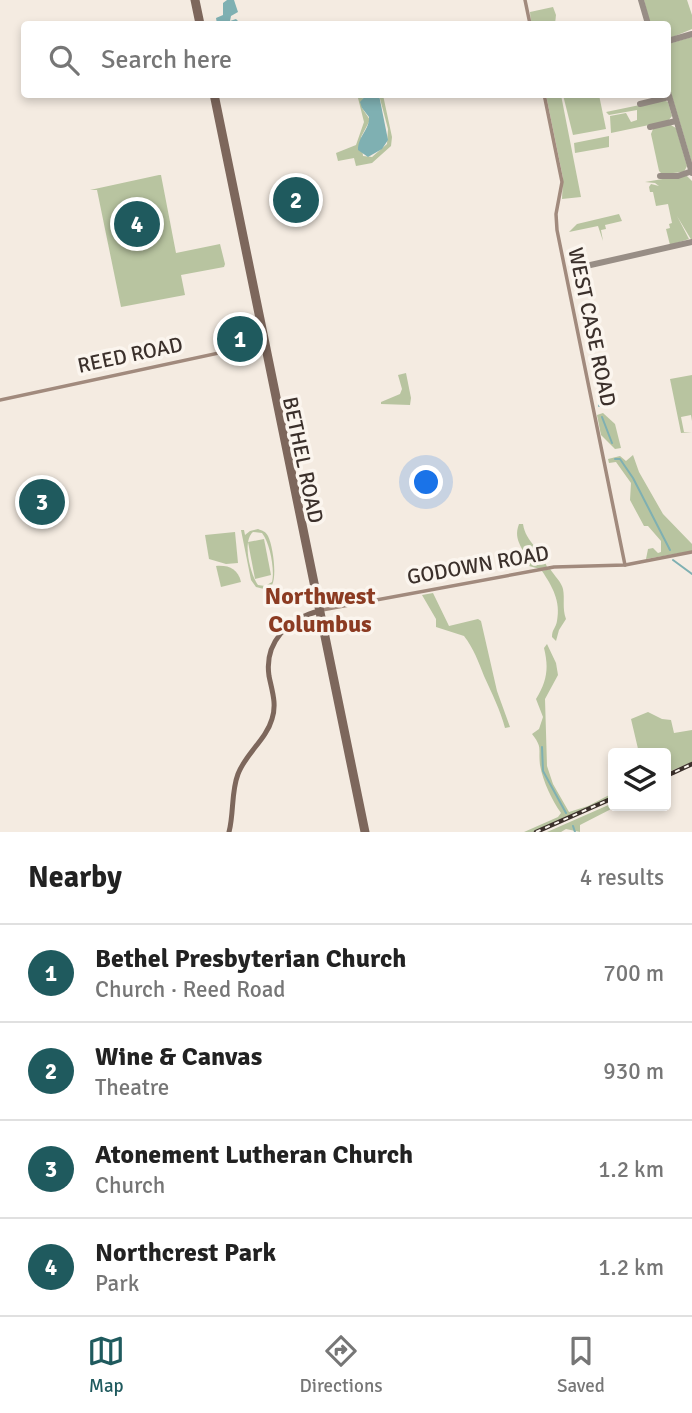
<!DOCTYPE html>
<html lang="en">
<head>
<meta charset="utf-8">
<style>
  :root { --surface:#fff; --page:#f2f2f2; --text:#222; --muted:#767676; --line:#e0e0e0; --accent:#1f5a5e }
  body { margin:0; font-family:Signika,sans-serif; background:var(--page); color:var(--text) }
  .controls { position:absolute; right:21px; bottom:21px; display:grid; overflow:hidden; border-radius:7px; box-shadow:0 4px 10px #0003 }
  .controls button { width:63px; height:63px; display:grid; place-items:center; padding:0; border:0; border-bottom:2px solid var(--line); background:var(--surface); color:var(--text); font:35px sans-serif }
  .you { position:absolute; left:427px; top:483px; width:24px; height:24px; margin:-18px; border:5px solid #fff; border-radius:50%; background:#1a73e8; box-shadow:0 0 0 10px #1a73e833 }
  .badge { display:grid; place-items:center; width:46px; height:46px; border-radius:50%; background:var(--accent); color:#fff; font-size:23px; font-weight:700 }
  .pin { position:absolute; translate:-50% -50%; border:4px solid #fff; box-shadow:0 2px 7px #0006 }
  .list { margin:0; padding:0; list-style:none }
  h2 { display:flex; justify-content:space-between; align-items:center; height:91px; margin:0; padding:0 28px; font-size:30px }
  h2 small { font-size:23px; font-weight:400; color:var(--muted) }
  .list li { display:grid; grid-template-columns:46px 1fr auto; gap:21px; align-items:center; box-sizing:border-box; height:98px; padding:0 28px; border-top:2px solid var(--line) }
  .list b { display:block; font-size:26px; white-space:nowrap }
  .list p { margin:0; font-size:23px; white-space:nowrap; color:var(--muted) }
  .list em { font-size:23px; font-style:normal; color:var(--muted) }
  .icon { flex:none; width:38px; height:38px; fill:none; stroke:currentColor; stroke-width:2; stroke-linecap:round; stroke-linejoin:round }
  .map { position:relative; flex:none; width:692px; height:832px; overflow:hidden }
  .search { position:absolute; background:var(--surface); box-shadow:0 4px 10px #0003; left:21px; right:21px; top:21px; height:77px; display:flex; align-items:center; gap:18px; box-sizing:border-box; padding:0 24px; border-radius:7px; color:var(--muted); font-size:26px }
  .sheet { height:483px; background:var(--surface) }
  nav { display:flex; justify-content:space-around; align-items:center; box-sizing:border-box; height:98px; border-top:2px solid var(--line); background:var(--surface); font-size:19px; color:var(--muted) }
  nav a { display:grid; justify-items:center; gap:4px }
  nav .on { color:var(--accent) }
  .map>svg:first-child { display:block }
  .green { fill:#b8c4a0; fill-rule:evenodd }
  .water { fill:#7fb0b2 }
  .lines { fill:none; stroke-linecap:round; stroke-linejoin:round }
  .stream { stroke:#7fb0b2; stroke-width:2 }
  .taxiway { stroke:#988e86; stroke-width:6 }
  .secondary { stroke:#a18a7d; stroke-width:3.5 }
  .primary { stroke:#7d675c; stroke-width:5 }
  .rail-casing { stroke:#3b302b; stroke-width:4.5 }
  .rail { stroke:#fbf5ee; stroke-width:2; stroke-dasharray:5; stroke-linecap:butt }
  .labels { text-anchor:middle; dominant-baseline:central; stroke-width:7; stroke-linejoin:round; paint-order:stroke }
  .street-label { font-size:21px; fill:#3b302b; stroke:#fbf5ee }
  .quarter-label { font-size:24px; font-weight:bold; fill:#8c3b22; stroke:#fbf5ee }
</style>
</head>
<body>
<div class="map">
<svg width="692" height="832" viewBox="0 0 692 832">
  <rect width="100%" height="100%" fill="#f4ebe1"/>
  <g class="green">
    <path d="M644 0H687L692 15V29L668 39V24H650Z"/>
    <path d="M553 7 556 15 555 24H531L530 12Z"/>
    <path d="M692 37V163L668 83V44Z"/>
    <path d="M361 95H367L363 97 362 108 370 120 361 137 363 156 372 157 387 144 388 129 379 95H383L392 137 391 146 372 163 356 166 354 158 338 161 336 153 356 145 364 122 358 98Z"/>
    <path d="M546 95H561L581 197 562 199 563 178Z"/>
    <path d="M563 95H599L606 129 573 135Z"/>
    <path d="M664 100 668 102 672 116 668 121 611 133 610 116 626 113 631 122 637 120V110L609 115 606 112Z"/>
    <path d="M669 124 676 128 687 166 684 172 662 174 659 171 651 134 653 129Z"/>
    <path d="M609 136V147L575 153 574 143Z"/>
    <path d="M159 175H161L176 253 220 244 225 264 224 267 181 275 185 295 121 307 97 190H90Z"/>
    <path d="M686 175 692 181V241L677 216 689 239 670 245 666 229 670 228 669 224 672 223 668 204 656 206 653 192H650L649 187 651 184 659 186 655 183 645 182Z"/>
    <path d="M619 214 622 221 605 225 606 229 601 230 603 241 598 226 569 232 577 224Z"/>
    <path d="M406 373 411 398 410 405 381 404V402L400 394 402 389 398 375Z"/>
    <path d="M692 375V421L691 415 681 417 684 432H692L681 433 670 379Z"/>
    <path d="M603 413 615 424 621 448 615 449 601 435 597 415Z"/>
    <path d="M633 455 639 472 663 514 692 544V551L646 559 648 549 653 548 658 553 661 552V541L648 526H644L630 500 631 483 616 462 609 463 608 459 620 456 626 461Z"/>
    <path d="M519 524H523C526 543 541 548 547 567L540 569 529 566C526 549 512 542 519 524Z"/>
    <path d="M258 529C263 531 265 531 268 536 273 546 277 576 272 585L264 589 256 587 251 580 241 530H244L245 535 250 531ZM253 532 262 533C270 543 275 570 272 582L265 586 258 585C250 574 242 541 253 532Z"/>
    <path d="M235 532 238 563 226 564 209 559 205 535Z"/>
    <path d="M264 539 271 575 255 579 248 542Z"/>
    <path d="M216 566C229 565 238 569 241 582L221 587Z"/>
    <path d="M550 569C554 575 562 583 563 589 565 599 562 608 566 619L559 630 556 641 552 637C552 629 556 628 557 621 561 601 552 586 542 571Z"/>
    <path d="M433 593 449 626 478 619 481 621 497 691 510 727 505 728C500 709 492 694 484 676 478 661 474 649 464 636L436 627V619L422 595Z"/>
    <path d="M547 644 556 663 558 675 545 699 547 766 553 784 569 812 588 806 613 793V797L533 832H524L558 817 561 813C552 800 543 782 540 765 538 748 543 748 532 734L539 729 543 717 536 699C547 681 549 668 544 648Z"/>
    <path d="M648 712 662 719 671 720 674 733 692 730V762L666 773V753H639L631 719Z"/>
    <path d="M613 803V806H617L580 825V832L566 829 561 832H547Z"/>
  </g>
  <g class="water">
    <path d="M227 0H234L238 12 231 16 230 21 236 19 241 24H217L216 18 223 15V3Z"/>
    <path d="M367 94 379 95 388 140 382 149 368 157 358 150C358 136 370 129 369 117L362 108 360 102Z"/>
  </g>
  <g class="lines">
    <g class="stream">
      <path d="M602 391 608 388"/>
      <path d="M599 397V406"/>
      <path d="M602 417 612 443"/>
      <path d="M615 459H620L633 478 670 550"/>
      <path d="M673 560 692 574"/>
      <path d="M542 747 543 771 566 813"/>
      <path d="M573 826 575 832"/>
    </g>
    <g class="taxiway">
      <path d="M641 0 648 24"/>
      <path d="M668 41 692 34"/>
      <path d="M668 92 692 173"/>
      <path d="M640 104 669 97"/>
      <path d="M650 127 676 121"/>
      <path d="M660 176H678L692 171"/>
      <path d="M586 266 692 242"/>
    </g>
    <g class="secondary">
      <path d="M525 0 530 24"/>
      <path d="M544 94 562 182 556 214 557 230 625 565"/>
      <path d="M0 400 265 343"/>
      <path d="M322 610 554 567 625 565 692 552"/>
    </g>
    <g class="primary">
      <path d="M193 0 198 24"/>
      <path d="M197 0 202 24"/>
      <path d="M212 94 363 832"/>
      <path d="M216 94 367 832"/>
      <path d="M229 832C234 813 231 792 238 774 246 753 266 740 272 719 277 704 272 691 269 676 264 642 288 619 319 611"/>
    </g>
    <defs>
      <g id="rail">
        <path d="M666 776 692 764"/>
        <path d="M536 832 613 798"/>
      </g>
    </defs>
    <use href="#rail" class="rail-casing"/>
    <use href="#rail" class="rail"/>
  </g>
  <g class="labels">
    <g class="street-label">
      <text transform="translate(592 327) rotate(78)">WEST CASE ROAD</text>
      <text transform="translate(130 355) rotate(-12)">REED ROAD</text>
      <text transform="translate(303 460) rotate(78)">BETHEL ROAD</text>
      <text transform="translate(478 565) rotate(-10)">GODOWN ROAD</text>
    </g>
    <g class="quarter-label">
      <text x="320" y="596">Northwest<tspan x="320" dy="28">Columbus</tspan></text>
    </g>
  </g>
</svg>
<div class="controls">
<button><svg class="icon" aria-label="layers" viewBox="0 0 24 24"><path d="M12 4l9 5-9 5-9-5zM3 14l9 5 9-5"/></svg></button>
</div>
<div class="you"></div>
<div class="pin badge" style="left:240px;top:339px">1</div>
<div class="pin badge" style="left:296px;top:200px">2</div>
<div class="pin badge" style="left:42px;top:502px">3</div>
<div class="pin badge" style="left:137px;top:224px">4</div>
<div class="search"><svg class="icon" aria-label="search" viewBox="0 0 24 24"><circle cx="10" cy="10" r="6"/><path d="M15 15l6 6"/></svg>Search here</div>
</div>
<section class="sheet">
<h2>Nearby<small>4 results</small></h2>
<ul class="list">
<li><span class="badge">1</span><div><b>Bethel Presbyterian Church</b><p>Church · Reed Road</p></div><em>700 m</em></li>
<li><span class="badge">2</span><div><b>Wine &amp; Canvas</b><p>Theatre</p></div><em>930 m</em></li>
<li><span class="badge">3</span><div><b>Atonement Lutheran Church</b><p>Church</p></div><em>1.2 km</em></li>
<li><span class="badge">4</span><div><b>Northcrest Park</b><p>Park</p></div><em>1.2 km</em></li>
</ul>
</section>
<nav>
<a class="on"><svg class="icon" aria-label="map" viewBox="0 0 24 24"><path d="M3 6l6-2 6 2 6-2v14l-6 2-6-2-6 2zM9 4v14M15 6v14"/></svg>Map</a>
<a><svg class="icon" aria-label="directions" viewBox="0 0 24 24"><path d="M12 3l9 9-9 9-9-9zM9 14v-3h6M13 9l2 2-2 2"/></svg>Directions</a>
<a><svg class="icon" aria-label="saved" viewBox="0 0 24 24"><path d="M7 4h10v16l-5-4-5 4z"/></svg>Saved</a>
</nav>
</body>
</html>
